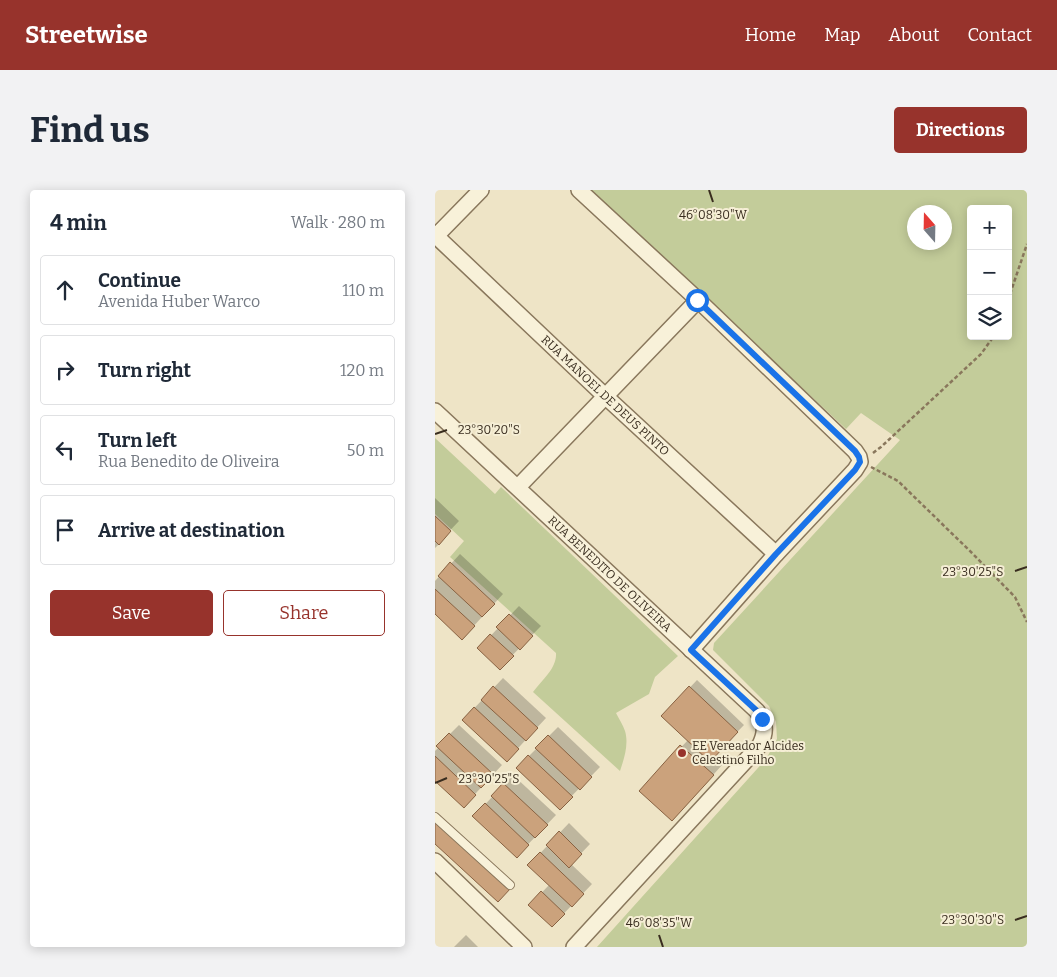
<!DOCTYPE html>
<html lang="en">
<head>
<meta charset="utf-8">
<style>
  :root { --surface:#fff; --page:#f2f2f3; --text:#1f2937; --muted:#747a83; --line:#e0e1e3; --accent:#97332c }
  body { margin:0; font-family:Bitter,serif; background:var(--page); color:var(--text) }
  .controls { position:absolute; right:15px; top:15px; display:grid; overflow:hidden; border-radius:5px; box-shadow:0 2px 12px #0003 }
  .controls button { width:45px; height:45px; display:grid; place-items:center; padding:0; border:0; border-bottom:1px solid var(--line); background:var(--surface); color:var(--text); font:25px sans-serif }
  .compass { position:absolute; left:472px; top:15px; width:45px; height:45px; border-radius:50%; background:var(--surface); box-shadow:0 2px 12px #0003; rotate:340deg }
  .stop { position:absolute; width:15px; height:15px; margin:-11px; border:4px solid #1a73e8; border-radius:50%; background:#fff }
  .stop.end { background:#1a73e8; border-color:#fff; box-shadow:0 1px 5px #0008 }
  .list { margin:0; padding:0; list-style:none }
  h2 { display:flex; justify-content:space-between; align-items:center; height:65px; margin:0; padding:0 20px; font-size:21px }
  h2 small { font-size:16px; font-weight:400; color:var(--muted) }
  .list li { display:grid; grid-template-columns:32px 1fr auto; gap:15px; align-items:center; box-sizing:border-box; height:70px; margin:0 10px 10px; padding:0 10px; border:1px solid var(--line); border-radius:5px }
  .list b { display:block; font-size:19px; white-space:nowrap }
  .list p { margin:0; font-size:16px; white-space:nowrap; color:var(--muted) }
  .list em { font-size:16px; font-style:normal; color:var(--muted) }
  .actions { display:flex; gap:10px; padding:15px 20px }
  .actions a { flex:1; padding:11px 0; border:1px solid var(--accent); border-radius:5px; text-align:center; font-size:18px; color:var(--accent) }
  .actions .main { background:var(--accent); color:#fff }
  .icon { flex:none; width:28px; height:28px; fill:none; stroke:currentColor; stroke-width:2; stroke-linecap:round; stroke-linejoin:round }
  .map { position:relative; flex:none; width:592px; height:757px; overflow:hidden; border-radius:5px }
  header { display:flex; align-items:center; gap:30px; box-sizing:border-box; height:70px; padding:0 25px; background:var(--accent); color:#fff }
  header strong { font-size:24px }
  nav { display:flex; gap:28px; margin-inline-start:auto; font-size:18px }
  .intro { display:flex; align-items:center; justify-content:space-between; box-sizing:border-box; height:120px; padding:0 30px }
  h1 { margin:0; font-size:35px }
  .button { padding:12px 22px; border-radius:5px; background:var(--accent); color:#fff; font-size:18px; font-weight:700 }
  main { display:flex; gap:30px; padding:0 30px }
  aside { flex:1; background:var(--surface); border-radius:5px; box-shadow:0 2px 12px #0003 }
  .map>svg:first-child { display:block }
  .green { fill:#c3cc9a; fill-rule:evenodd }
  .shadow { fill:#0003 }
  .building { fill:#cba27c; stroke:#886242 }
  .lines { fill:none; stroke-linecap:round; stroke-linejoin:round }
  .service-casing { stroke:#89775c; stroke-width:10 }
  .minor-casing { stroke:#89775c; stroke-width:18 }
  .path { stroke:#89775c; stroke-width:2.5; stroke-dasharray:4 2.5; stroke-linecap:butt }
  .service { stroke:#f8f1d9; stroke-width:8 }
  .minor { stroke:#f8f1d9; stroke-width:15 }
  .route { stroke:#1a73e8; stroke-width:6 }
  .ticks { fill:none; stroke:#392d1f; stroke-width:2 }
  .poi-dot { fill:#97332c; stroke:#f5eed5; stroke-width:2 }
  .labels { text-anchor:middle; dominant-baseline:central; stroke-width:4; stroke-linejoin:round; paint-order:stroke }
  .street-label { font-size:12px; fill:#392d1f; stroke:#f5eed5 }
  .poi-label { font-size:12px; fill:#392d1f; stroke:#f5eed5; text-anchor:start }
  .ticks-label { font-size:12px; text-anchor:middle; fill:#392d1f; stroke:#f5eed5; stroke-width:4; stroke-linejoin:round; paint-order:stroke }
</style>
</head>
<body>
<header>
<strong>Streetwise</strong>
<nav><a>Home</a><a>Map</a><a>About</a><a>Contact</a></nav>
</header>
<div class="intro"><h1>Find us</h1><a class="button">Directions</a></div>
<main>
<aside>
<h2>4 min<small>Walk · 280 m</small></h2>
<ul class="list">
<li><svg class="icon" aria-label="ahead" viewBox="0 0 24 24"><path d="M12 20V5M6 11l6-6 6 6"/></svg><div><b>Continue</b><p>Avenida Huber Warco</p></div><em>110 m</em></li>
<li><svg class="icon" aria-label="right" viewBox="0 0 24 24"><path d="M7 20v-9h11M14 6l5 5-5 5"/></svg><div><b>Turn right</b></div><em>120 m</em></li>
<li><svg class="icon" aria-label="left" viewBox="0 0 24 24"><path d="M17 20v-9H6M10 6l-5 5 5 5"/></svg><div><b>Turn left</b><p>Rua Benedito de Oliveira</p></div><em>50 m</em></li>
<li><svg class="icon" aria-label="arrive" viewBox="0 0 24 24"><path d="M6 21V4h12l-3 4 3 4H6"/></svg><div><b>Arrive at destination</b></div></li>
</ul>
<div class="actions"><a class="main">Save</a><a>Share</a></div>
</aside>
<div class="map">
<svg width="592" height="757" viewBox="0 0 592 757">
  <rect width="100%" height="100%" fill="#eee4c6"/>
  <g class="green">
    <path d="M156 0H592V757H162L331 569 342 549 341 532 334 516 278 460 279 453 465 250 426 223 411 239ZM536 19H573V146H536ZM480 22H510V52H480Z"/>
    <path d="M0 248 60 304 66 297 243 466 220 487 214 504 181 523C184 529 188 535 190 541 194 554 189 569 185 581L98 502C107 490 122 478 121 463L15 367 29 351 0 324Z"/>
  </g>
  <g class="shadow">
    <path d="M0 308 24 331 5 351 6 352 0 358Z"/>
    <path d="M25 364 68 404 36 439 0 422V391Z"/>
    <path d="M84 416 106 436 65 478 44 458Z"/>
    <path d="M68 488 111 528 72 570 28 530Z"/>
    <path d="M262 490 309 535 278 567 287 575 246 621 205 601 253 550 228 526Z"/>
    <path d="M24 535 67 575 29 616 0 589V561L4 557 3 556Z"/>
    <path d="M123 537 165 577 125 618 82 578Z"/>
    <path d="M78 585 121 625 82 666 39 626Z"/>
    <path d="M134 633 155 654 136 674 157 694 117 736 95 715 114 695 94 675Z"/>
    <path d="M31 745 43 757H19Z"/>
  </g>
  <g class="building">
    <path d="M0 326 16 341 4 355 0 351Z"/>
    <path d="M15 372 60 414 47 427 3 386Z"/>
    <path d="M0 399 40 436 27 450 0 424Z"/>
    <path d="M74 424 98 446 85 460 61 437Z"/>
    <path d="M55 444 79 466 65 480 42 458Z"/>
    <path d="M58 496 103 538 91 551 46 510Z"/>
    <path d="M254 496 303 542 275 572 226 526Z"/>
    <path d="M39 517 84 559 72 572 27 530Z"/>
    <path d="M14 543 59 585 46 598 1 556Z"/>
    <path d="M113 545 157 587 145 600 100 558Z"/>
    <path d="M245 555 279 585 237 631 204 601Z"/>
    <path d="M93 565 138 607 125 620 81 578Z"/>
    <path d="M0 566 41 605 29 618 0 591Z"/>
    <path d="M68 593 113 635 100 648 56 606Z"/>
    <path d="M50 613 94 655 82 668 37 626Z"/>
    <path d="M0 629 76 698 63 712 0 654Z"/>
    <path d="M124 641 147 664 134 678 111 655Z"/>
    <path d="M105 662 149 704 137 717 92 675Z"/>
    <path d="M106 701 130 724 117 737 93 715Z"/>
  </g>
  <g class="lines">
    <defs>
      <path id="service" d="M0 627 75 695"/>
      <g id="minor">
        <path d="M144 0 263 110 420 261 424 267 425 272 420 280 341 364 256 460"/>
        <path id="s1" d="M0 45 170 206 341 364"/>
        <path d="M0 47 46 0"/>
        <path id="s2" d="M0 221 322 521C330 534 332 540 325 555L139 757"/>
        <path d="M83 297 263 110"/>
        <path d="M0 671 89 757"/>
      </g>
    </defs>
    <use href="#service" class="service-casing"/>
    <use href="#minor" class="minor-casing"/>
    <g class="path">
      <path d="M573 110 592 54"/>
      <path d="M438 263 446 257 546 164 559 146"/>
      <path d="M436 277 463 291 537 363 580 407 592 432"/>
    </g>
    <use href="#service" class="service"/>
    <use href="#minor" class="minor"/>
  </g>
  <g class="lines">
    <path class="route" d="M262 110 420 261 424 267 425 272 420 280 341 364 256 460 322 521 327 529"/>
  </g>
  <path class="ticks" d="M274 0 278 12M0 244 12 240M580 381 592 377M0 593 12 588M580 730 592 726M224 745 228 757"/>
  <circle class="poi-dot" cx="247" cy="563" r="5"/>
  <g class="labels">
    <g class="street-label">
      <text stroke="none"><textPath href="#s1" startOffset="234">RUA MANOEL DE DEUS PINTO</textPath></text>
      <text stroke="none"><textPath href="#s2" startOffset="239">RUA BENEDITO DE OLIVEIRA</textPath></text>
    </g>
    <g class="poi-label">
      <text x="257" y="556">EE Vereador Alcides<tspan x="257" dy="14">Celestino Filho</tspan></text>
    </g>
  </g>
  <g class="ticks-label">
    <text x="278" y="29">46°08'30"W</text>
    <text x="54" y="244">23°30'20"S</text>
    <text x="538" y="386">23°30'25"S</text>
    <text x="54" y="593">23°30'25"S</text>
    <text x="538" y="734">23°30'30"S</text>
    <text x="224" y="737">46°08'35"W</text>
  </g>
</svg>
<div class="controls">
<button>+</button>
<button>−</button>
<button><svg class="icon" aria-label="layers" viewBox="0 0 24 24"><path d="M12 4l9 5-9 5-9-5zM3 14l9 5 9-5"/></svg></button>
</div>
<svg class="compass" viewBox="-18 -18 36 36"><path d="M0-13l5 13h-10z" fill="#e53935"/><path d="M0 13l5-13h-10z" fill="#747a83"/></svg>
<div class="stop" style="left:262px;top:110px"></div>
<div class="stop end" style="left:327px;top:529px"></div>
</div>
</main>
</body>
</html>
